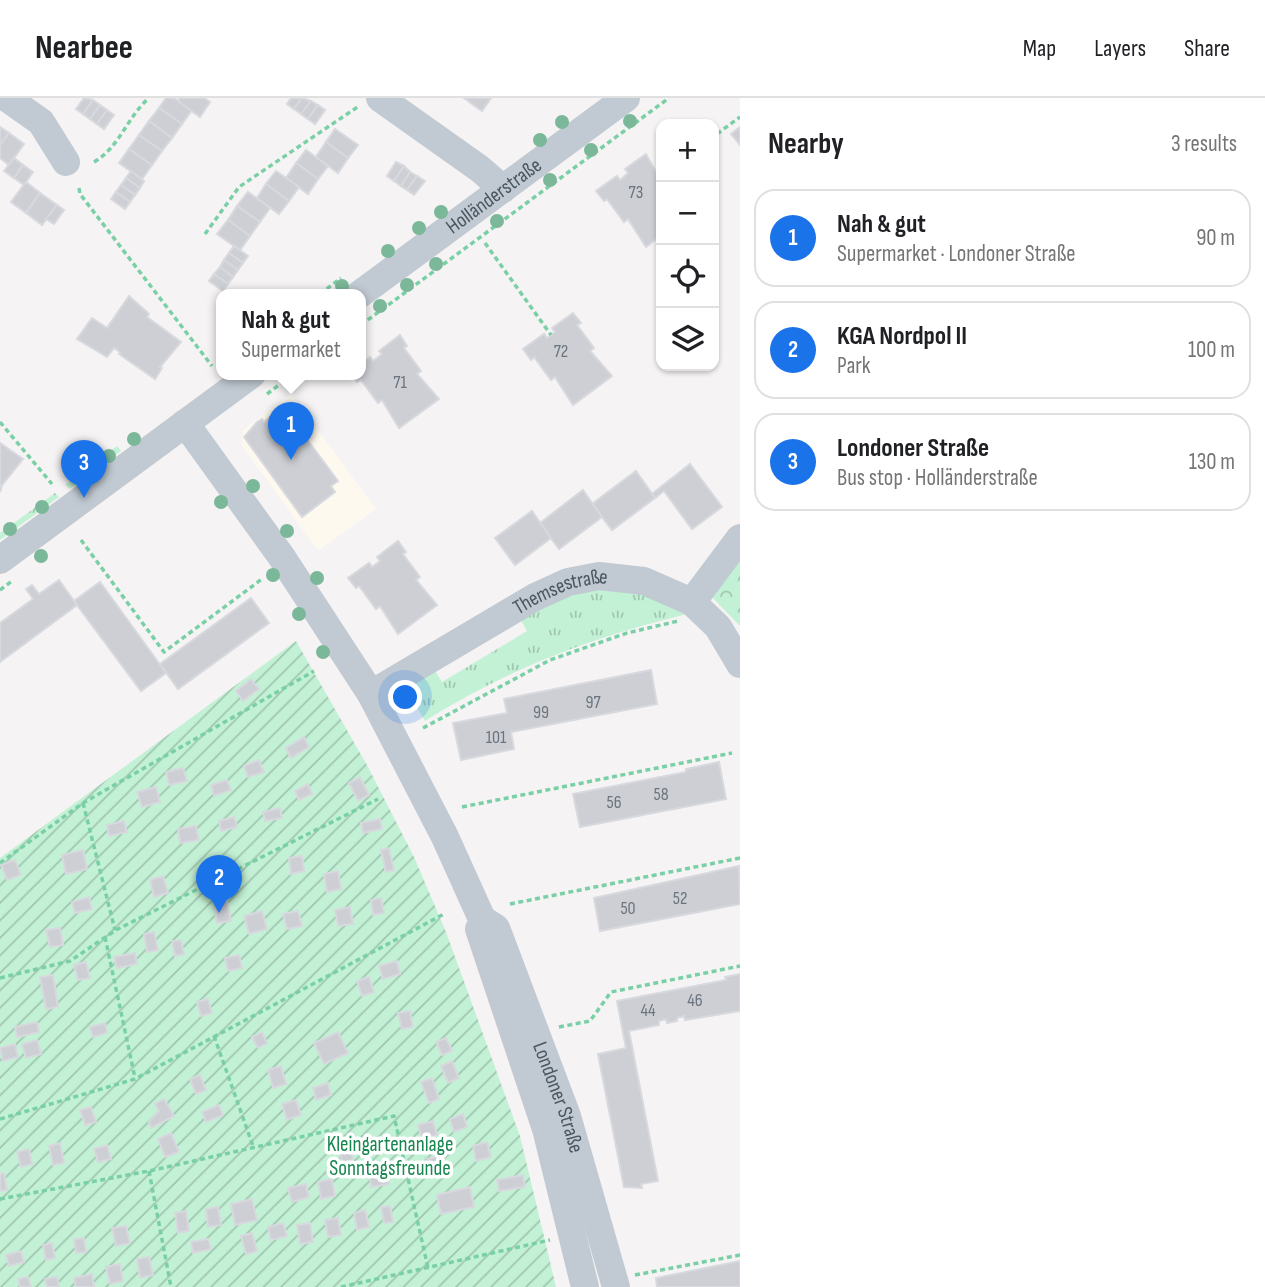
<!DOCTYPE html>
<html lang="en">
<head>
<meta charset="utf-8">
<style>
  :root { --surface:#fff; --page:#f2f2f2; --text:#202124; --muted:#757577; --line:#e0e0e0; --accent:#1a73e8 }
  body { margin:0; font-family:"Sofia Sans Condensed",sans-serif; background:var(--page); color:var(--text) }
  .controls { position:absolute; right:21px; top:21px; display:grid; overflow:hidden; border-radius:14px; box-shadow:0 2px 5px #0004 }
  .controls button { width:63px; height:63px; display:grid; place-items:center; padding:0; border:0; border-bottom:2px solid var(--line); background:var(--surface); color:var(--text); font:35px sans-serif }
  .you { position:absolute; left:406px; top:600px; width:24px; height:24px; margin:-18px; border:5px solid #fff; border-radius:50%; background:#1a73e8; box-shadow:0 0 0 10px #1a73e833 }
  .badge { display:grid; place-items:center; width:46px; height:46px; border-radius:50%; background:var(--accent); color:#fff; font-size:23px; font-weight:700 }
  .pin { position:absolute; translate:-50% -58px; filter:drop-shadow(0 2px 4px #0008) }
  .pin::after { content:''; position:absolute; top:37px; width:24px; height:21px; background:inherit; clip-path:polygon(0 0,100% 0,50% 100%) }
  .popup { position:absolute; left:216px; top:191px; width:150px; height:91px; box-sizing:border-box; display:grid; place-content:center; border-radius:14px; background:var(--surface); filter:drop-shadow(0 2px 5px #0005); font-size:23px; white-space:nowrap; color:var(--muted) }
  .popup b { font-size:26px; color:var(--text) }
  .popup::after { content:''; position:absolute; left:50%; top:100%; margin-left:-14px; border:14px solid transparent; border-top-color:var(--surface) }
  .list { margin:0; padding:0; list-style:none }
  h2 { display:flex; justify-content:space-between; align-items:center; height:91px; margin:0; padding:0 28px; font-size:30px }
  h2 small { font-size:23px; font-weight:400; color:var(--muted) }
  .list li { display:grid; grid-template-columns:46px 1fr auto; gap:21px; align-items:center; box-sizing:border-box; height:98px; margin:0 14px 14px; padding:0 14px; border:2px solid var(--line); border-radius:21px }
  .list b { display:block; font-size:26px; white-space:nowrap }
  .list p { margin:0; font-size:23px; white-space:nowrap; color:var(--muted) }
  .list em { font-size:23px; font-style:normal; color:var(--muted) }
  .icon { flex:none; width:38px; height:38px; fill:none; stroke:currentColor; stroke-width:2; stroke-linecap:round; stroke-linejoin:round }
  .map { position:relative; flex:none; width:740px; height:1189px; overflow:hidden }
  header { display:flex; align-items:center; gap:42px; box-sizing:border-box; height:98px; padding:0 35px; background:var(--surface); border-bottom:2px solid var(--line) }
  header strong { font-size:33px }
  nav { display:flex; gap:38px; margin-inline-start:auto; font-size:24px }
  main { display:flex }
  aside { flex:1; background:var(--surface) }
  .map>svg:first-child { display:block }
  .commercial { fill:#fdf9ef }
  .grass { fill:url(#grass-tufts) }
  .forest { fill:url(#forest-crowns) }
  .garden { fill:url(#garden-furrows) }
  .building { fill:#cdcfd5; stroke:#d7d9de; stroke-width:2 }
  .lines { fill:none; stroke-linecap:round; stroke-linejoin:round }
  .path { stroke:#7ad0a6; stroke-width:3.5; stroke-dasharray:5 3.5; stroke-linecap:butt }
  .minor { stroke:#c1cad2; stroke-width:28 }
  .tree { fill:#7bb799 }
  .labels { text-anchor:middle; dominant-baseline:central; stroke-width:7; stroke-linejoin:round; paint-order:stroke }
  .number-label { font-size:18px; fill:#6b747e }
  .street-label { font-size:21px; fill:#4a5661; stroke:#fff }
  .park-label { font-size:21px; fill:#17864f; stroke:#fff }
</style>
</head>
<body>
<header>
<strong>Nearbee</strong>
<nav><a>Map</a><a>Layers</a><a>Share</a></nav>
</header>
<main>
<div class="map">
<svg width="740" height="1189" viewBox="0 0 740 1189">
  <defs>
    <pattern id="grass-tufts" width="24" height="20" patternUnits="userSpaceOnUse" patternTransform="scale(1.75)"><rect width="24" height="20" fill="#c3f1d5"/><path d="M3 7l-1-3M5 7V3M7 7l1-3M15 17l-1-3M17 17v-4M19 17l1-3" fill="none" stroke="#a0c6b0"/></pattern>
    <pattern id="forest-crowns" width="20" height="18" patternUnits="userSpaceOnUse" patternTransform="scale(1.75)"><rect width="20" height="18" fill="#c3f1d5"/><path d="M2 6a3 3 0 1 1 6 0M12 15a3 3 0 1 1 6 0" fill="none" stroke="#a0c6b0"/></pattern>
    <pattern id="garden-furrows" width="10" height="10" patternUnits="userSpaceOnUse" patternTransform="scale(1.75)"><rect width="10" height="10" fill="#c3f1d5"/><path d="M-1 1l2-2M0 10L10 0M9 11l2-2" fill="none" stroke="#a0c6b0"/></pattern>
  </defs>
  <rect width="100%" height="100%" fill="#f5f3f3"/>
  <path class="commercial" d="M291 296 376 411 318 453 241 346 243 332Z"/>
  <g class="grass">
    <path d="M117 348 121 353 70 391 65 387Z"/>
    <path d="M55 395 59 399 0 442V435Z"/>
    <path d="M619 487 691 515C590 540 514 568 425 623L406 591 434 571 442 584 527 533 519 519 554 500Z"/>
  </g>
  <path class="forest" d="M740 456V528L708 495Z"/>
  <path class="garden" d="M296 543 368 669 414 759 446 834 520 1038 556 1189H0V760Z"/>
  <g class="building">
    <path d="M84 0 93 2 83 16 76 11Z"/>
    <path d="M166 0H174L192 12 182 26 159 10Z"/>
    <path d="M180 0H204L210 4 200 19 178 3Z"/>
    <path d="M291 0H302L294 11 287 6Z"/>
    <path d="M302 0 311 3 301 16 294 11Z"/>
    <path d="M464 0H491L482 13Z"/>
    <path d="M93 2 100 7 90 21 83 16Z"/>
    <path d="M311 3 318 7 308 21 301 16Z"/>
    <path d="M100 7 107 12 97 26 90 21Z"/>
    <path d="M318 7 325 12 315 26 308 21Z"/>
    <path d="M159 10 182 26 172 40 149 23Z"/>
    <path d="M107 12 114 17 104 31 97 26Z"/>
    <path d="M149 23 172 40 162 53 139 37Z"/>
    <path d="M0 29 9 35 0 47Z"/>
    <path d="M740 29V47L731 36Z"/>
    <path d="M335 31 358 47 348 60 326 44Z"/>
    <path d="M9 35 24 46 9 67 0 60V47Z"/>
    <path d="M139 37 162 53 152 67 129 51Z"/>
    <path d="M326 44 348 60 338 75 316 59Z"/>
    <path d="M129 51 152 67 142 81 119 65Z"/>
    <path d="M306 52 328 68 318 81 296 65Z"/>
    <path d="M646 56 661 83V137L646 149 628 121 624 124 607 101 604 103 596 93 617 78 620 82 628 75 625 71Z"/>
    <path d="M14 60 23 67 14 80 4 73Z"/>
    <path d="M396 64 404 68 394 83 387 78Z"/>
    <path d="M296 65 318 81 308 96 286 80Z"/>
    <path d="M23 67 33 74 24 87 14 80Z"/>
    <path d="M404 68 410 74 401 88 394 83Z"/>
    <path d="M131 73 144 83 140 90 126 80Z"/>
    <path d="M276 73 299 89 289 103 266 86Z"/>
    <path d="M410 74 417 78 407 92 401 88Z"/>
    <path d="M417 78 425 83 414 97 407 92Z"/>
    <path d="M126 80 140 90 135 97 121 87Z"/>
    <path d="M26 84 40 95 26 115 11 104Z"/>
    <path d="M266 86 289 103 279 116 257 100Z"/>
    <path d="M121 87 135 97 130 104 116 94Z"/>
    <path d="M116 94 130 104 125 111 111 101Z"/>
    <path d="M248 94 270 110 260 124 237 108Z"/>
    <path d="M40 95 57 107 42 127 26 115Z"/>
    <path d="M57 107 64 112 54 126 46 121Z"/>
    <path d="M237 108 260 124 250 138 228 122Z"/>
    <path d="M228 122 250 138 240 152 217 136Z"/>
    <path d="M234 148 248 158 243 165 229 155Z"/>
    <path d="M229 155 243 165 238 172 224 162Z"/>
    <path d="M224 162 238 172 233 179 220 169Z"/>
    <path d="M220 169 233 179 228 186 214 176Z"/>
    <path d="M214 176 228 186 223 193 209 183Z"/>
    <path d="M129 198 149 216 147 219 181 244 160 269 162 270 155 281 119 256 120 254 114 250 107 259 77 241 92 220 107 230Z"/>
    <path d="M573 215 581 225 577 227 594 250 590 253 612 278 573 307 555 279 551 282 534 259 531 262 523 251 544 236 547 240 555 234 552 230Z"/>
    <path d="M400 237 407 248 404 250 421 273 417 276 439 301 399 330 382 302 378 305 361 282 357 284 351 276H361V266L370 259 373 263 382 256 379 253Z"/>
    <path d="M283 309 338 383 331 388 335 394 302 419 244 339 257 324 262 321 264 324Z"/>
    <path d="M0 345 23 361 2 387 0 394Z"/>
    <path d="M690 366 722 409 692 431 664 393 655 400 652 396Z"/>
    <path d="M636 373 655 400 612 432 592 406Z"/>
    <path d="M583 392 602 419 559 451 540 425Z"/>
    <path d="M532 413 551 440 515 467 495 440Z"/>
    <path d="M398 443 406 454 403 456 420 479 416 482 437 507 398 536 380 508 376 511 359 488 356 490 348 480 369 465 372 469 380 463 377 459Z"/>
    <path d="M59 482 77 507 0 564V525L33 501 26 491 32 487 39 496Z"/>
    <path d="M100 484 166 575 141 593 74 503Z"/>
    <path d="M251 500 269 525 178 591 160 566Z"/>
    <path d="M651 572 657 606 511 634 514 651 461 662 453 625 507 615 504 601Z"/>
    <path d="M251 581 259 591 243 603 236 593Z"/>
    <path d="M304 639 309 649 291 660 286 650Z"/>
    <path d="M259 662 264 674 248 679 244 668Z"/>
    <path d="M719 664 726 701 580 729 573 696 686 674V671Z"/>
    <path d="M183 670 187 683 169 687 166 674Z"/>
    <path d="M360 679 369 697 358 703 349 685Z"/>
    <path d="M227 682 231 692 214 698 211 687Z"/>
    <path d="M308 686 312 696 299 702 295 693Z"/>
    <path d="M156 689 160 704 142 709 137 694Z"/>
    <path d="M280 710 282 720 265 723 263 714Z"/>
    <path d="M234 719 237 729 221 733 219 723Z"/>
    <path d="M380 721 382 731 363 735 361 725Z"/>
    <path d="M124 723 127 734 109 738 107 727Z"/>
    <path d="M196 728 199 742 180 745 178 731Z"/>
    <path d="M389 750 394 772 386 774 381 752Z"/>
    <path d="M83 752 87 771 66 776 62 757Z"/>
    <path d="M302 758 304 773 291 776 289 760Z"/>
    <path d="M15 762 21 777 7 782 1 767Z"/>
    <path d="M739 768 740 806 600 833 594 800Z"/>
    <path d="M338 773 341 791 327 794 324 776Z"/>
    <path d="M163 778 168 795 154 799 150 782Z"/>
    <path d="M226 797 231 823 217 825 213 800Z"/>
    <path d="M89 799 92 811 75 815 72 804Z"/>
    <path d="M381 800 384 815 373 817 371 802Z"/>
    <path d="M350 809 353 826 338 828 335 812Z"/>
    <path d="M262 813 267 831 249 836 244 818Z"/>
    <path d="M298 813 302 828 287 831 283 816Z"/>
    <path d="M60 830 63 847 50 849 46 832Z"/>
    <path d="M154 834 158 852 147 854 144 836Z"/>
    <path d="M181 842 184 856 175 858 172 843Z"/>
    <path d="M135 855 137 866 117 870 114 859Z"/>
    <path d="M239 857 242 870 228 873 225 860Z"/>
    <path d="M397 863 400 876 383 881 379 868Z"/>
    <path d="M86 864 90 880 78 882 74 867Z"/>
    <path d="M740 876V913L685 922 684 918 677 920V923L667 925 666 921 659 923V927L629 933 658 1083 641 1086 642 1090 624 1089 598 956 626 950 617 903 726 882 725 879Z"/>
    <path d="M53 877 58 909 46 911 40 879Z"/>
    <path d="M369 879 374 894 362 898 357 883Z"/>
    <path d="M208 901 212 915 201 918 197 904Z"/>
    <path d="M410 913 413 929 402 931 398 915Z"/>
    <path d="M37 924 39 934 17 939 15 929Z"/>
    <path d="M105 925 107 935 93 939 90 929Z"/>
    <path d="M262 934 267 945 258 950 252 939Z"/>
    <path d="M338 934 348 955 324 966 314 945Z"/>
    <path d="M446 940 452 953 442 957 436 944Z"/>
    <path d="M37 942 41 956 26 960 22 946Z"/>
    <path d="M15 946 18 959 3 963 0 950Z"/>
    <path d="M452 963 459 980 448 985 441 968Z"/>
    <path d="M281 968 286 986 273 990 268 972Z"/>
    <path d="M200 977 206 992 196 996 190 981Z"/>
    <path d="M432 980 439 1001 429 1005 421 984Z"/>
    <path d="M328 985 331 997 316 1002 313 990Z"/>
    <path d="M164 1001 174 1018 151 1030 149 1024 159 1013 155 1006Z"/>
    <path d="M296 1002 301 1017 287 1022 282 1006Z"/>
    <path d="M219 1007 223 1017 206 1024 202 1014Z"/>
    <path d="M91 1009 96 1024 85 1027 80 1012Z"/>
    <path d="M463 1016 467 1029 454 1034 450 1021Z"/>
    <path d="M433 1023 437 1037 422 1041 418 1027Z"/>
    <path d="M171 1035 179 1054 165 1059 158 1041Z"/>
    <path d="M350 1044 353 1062 342 1064 339 1047Z"/>
    <path d="M487 1044 491 1059 476 1063 473 1048Z"/>
    <path d="M60 1045 64 1065 53 1067 49 1048Z"/>
    <path d="M107 1047 111 1061 98 1064 94 1051Z"/>
    <path d="M29 1051 32 1066 21 1069 17 1054Z"/>
    <path d="M443 1057 445 1068 430 1072 427 1061Z"/>
    <path d="M4 1075 7 1092 0 1093V1076Z"/>
    <path d="M387 1075 389 1086 371 1089 370 1078Z"/>
    <path d="M523 1077 525 1089 499 1093 497 1082Z"/>
    <path d="M332 1081 335 1098 321 1101 318 1084Z"/>
    <path d="M306 1086 309 1099 292 1104 288 1090Z"/>
    <path d="M470 1089 474 1109 441 1116 437 1097Z"/>
    <path d="M252 1101 257 1122 235 1127 231 1106Z"/>
    <path d="M390 1108 393 1124 384 1125 381 1109Z"/>
    <path d="M218 1109 221 1127 208 1129 206 1111Z"/>
    <path d="M365 1112 369 1129 357 1132 354 1115Z"/>
    <path d="M186 1113 189 1133 178 1135 175 1115Z"/>
    <path d="M338 1120 341 1137 328 1139 325 1122Z"/>
    <path d="M283 1125 287 1138 271 1142 268 1129Z"/>
    <path d="M310 1125 313 1144 300 1146 297 1127Z"/>
    <path d="M126 1128 130 1145 116 1148 112 1130Z"/>
    <path d="M252 1135 257 1153 246 1156 241 1138Z"/>
    <path d="M84 1140 86 1154 76 1155 74 1141Z"/>
    <path d="M208 1141 211 1151 193 1155 191 1144Z"/>
    <path d="M52 1145 55 1160 46 1162 43 1147Z"/>
    <path d="M21 1153 24 1164 9 1168 6 1157Z"/>
    <path d="M149 1159 153 1177 140 1180 137 1161Z"/>
    <path d="M740 1163V1189H657L656 1180Z"/>
    <path d="M120 1166 123 1183 110 1186 106 1169Z"/>
    <path d="M92 1176 94 1189H76L74 1180Z"/>
    <path d="M28 1179 31 1189H20L18 1181Z"/>
    <path d="M57 1179 59 1189H47L45 1181Z"/>
  </g>
  <g class="lines">
    <g class="path">
      <path d="M717 36 740 19"/>
      <path d="M94 64C120 49 127 19 149 0"/>
      <path d="M79 90 80 96 212 268"/>
      <path d="M205 136 239 89 359 8"/>
      <path d="M485 145 551 237"/>
      <path d="M320 196 341 180"/>
      <path d="M361 227 669 0"/>
      <path d="M267 296 294 276"/>
      <path d="M0 324 52 386"/>
      <path d="M81 442 164 554 262 481"/>
      <path d="M0 492 12 483"/>
      <path d="M423 630 550 562 627 535 678 523"/>
      <path d="M83 705 115 832"/>
      <path d="M462 709 732 655"/>
      <path d="M0 765 83 705 314 573"/>
      <path d="M510 806 740 760"/>
      <path d="M105 839 135 980"/>
      <path d="M0 880 70 863 116 832 378 701"/>
      <path d="M559 929 590 923 611 894 740 868"/>
      <path d="M214 938 253 1048"/>
      <path d="M0 1021 135 981 444 816"/>
      <path d="M149 1073 171 1189"/>
      <path d="M0 1101 149 1073 394 1018 428 1170"/>
      <path d="M635 1177 740 1157"/>
      <path d="M341 1189 550 1142"/>
    </g>
    <g class="minor">
      <path d="M7 0 41 24 66 64"/>
      <path d="M380 0 480 71 503 91"/>
      <path id="s1" d="M360 196 626 0"/>
      <path id="s2" d="M185 325 281 458 371 596 445 739 482 821 496 830 567 1018 616 1189"/>
      <path d="M0 462 252 276"/>
      <path d="M692 504 740 440"/>
      <path id="s3" d="M371 596 535 499 568 484 599 478 644 483 692 504 718 529 740 566"/>
      <path d="M479 831 546 1031 585 1189"/>
    </g>
  </g>
  <g class="tree">
    <circle cx="630" cy="23" r="7"/>
    <circle cx="562" cy="24" r="7"/>
    <circle cx="540" cy="42" r="7"/>
    <circle cx="591" cy="52" r="7"/>
    <circle cx="550" cy="82" r="7"/>
    <circle cx="441" cy="114" r="7"/>
    <circle cx="497" cy="123" r="7"/>
    <circle cx="419" cy="130" r="7"/>
    <circle cx="388" cy="153" r="7"/>
    <circle cx="436" cy="166" r="7"/>
    <circle cx="407" cy="187" r="7"/>
    <circle cx="342" cy="188" r="7"/>
    <circle cx="380" cy="208" r="7"/>
    <circle cx="134" cy="341" r="7"/>
    <circle cx="109" cy="358" r="7"/>
    <circle cx="87" cy="374" r="7"/>
    <circle cx="253" cy="388" r="7"/>
    <circle cx="221" cy="404" r="7"/>
    <circle cx="42" cy="409" r="7"/>
    <circle cx="10" cy="431" r="7"/>
    <circle cx="287" cy="433" r="7"/>
    <circle cx="41" cy="458" r="7"/>
    <circle cx="273" cy="477" r="7"/>
    <circle cx="317" cy="480" r="7"/>
    <circle cx="299" cy="516" r="7"/>
    <circle cx="323" cy="554" r="7"/>
  </g>
  <g class="labels">
    <g class="number-label">
      <text x="636" y="94">73</text>
      <text x="561" y="253">72</text>
      <text x="400" y="284">71</text>
      <text x="593" y="604">97</text>
      <text x="541" y="614">99</text>
      <text x="496" y="639">101</text>
      <text x="661" y="696">58</text>
      <text x="614" y="704">56</text>
      <text x="680" y="800">52</text>
      <text x="628" y="810">50</text>
      <text x="695" y="902">46</text>
      <text x="648" y="912">44</text>
    </g>
    <g class="street-label">
      <text stroke="none"><textPath href="#s1" startOffset="166">Holländerstraße</textPath></text>
      <text stroke="none"><textPath href="#s3" startOffset="217">Themsestraße</textPath></text>
      <text stroke="none"><textPath href="#s2" startOffset="777">Londoner Straße</textPath></text>
    </g>
    <g class="park-label">
      <text x="390" y="1046">Kleingartenanlage<tspan x="390" dy="24">Sonntagsfreunde</tspan></text>
    </g>
  </g>
</svg>
<div class="controls">
<button>+</button>
<button>−</button>
<button><svg class="icon" aria-label="locate" viewBox="0 0 24 24"><circle cx="12" cy="12" r="6"/><path d="M12 2v4M12 18v4M2 12h4M18 12h4"/></svg></button>
<button><svg class="icon" aria-label="layers" viewBox="0 0 24 24"><path d="M12 4l9 5-9 5-9-5zM3 14l9 5 9-5"/></svg></button>
</div>
<div class="you"></div>
<div class="pin badge" style="left:291px;top:362px">1</div>
<div class="popup"><b>Nah &amp; gut</b>Supermarket</div>
<div class="pin badge" style="left:219px;top:815px">2</div>
<div class="pin badge" style="left:84px;top:400px">3</div>
</div>
<aside>
<h2>Nearby<small>3 results</small></h2>
<ul class="list">
<li><span class="badge">1</span><div><b>Nah &amp; gut</b><p>Supermarket · Londoner Straße</p></div><em>90 m</em></li>
<li><span class="badge">2</span><div><b>KGA Nordpol II</b><p>Park</p></div><em>100 m</em></li>
<li><span class="badge">3</span><div><b>Londoner Straße</b><p>Bus stop · Holländerstraße</p></div><em>130 m</em></li>
</ul>
</aside>
</main>
</body>
</html>
